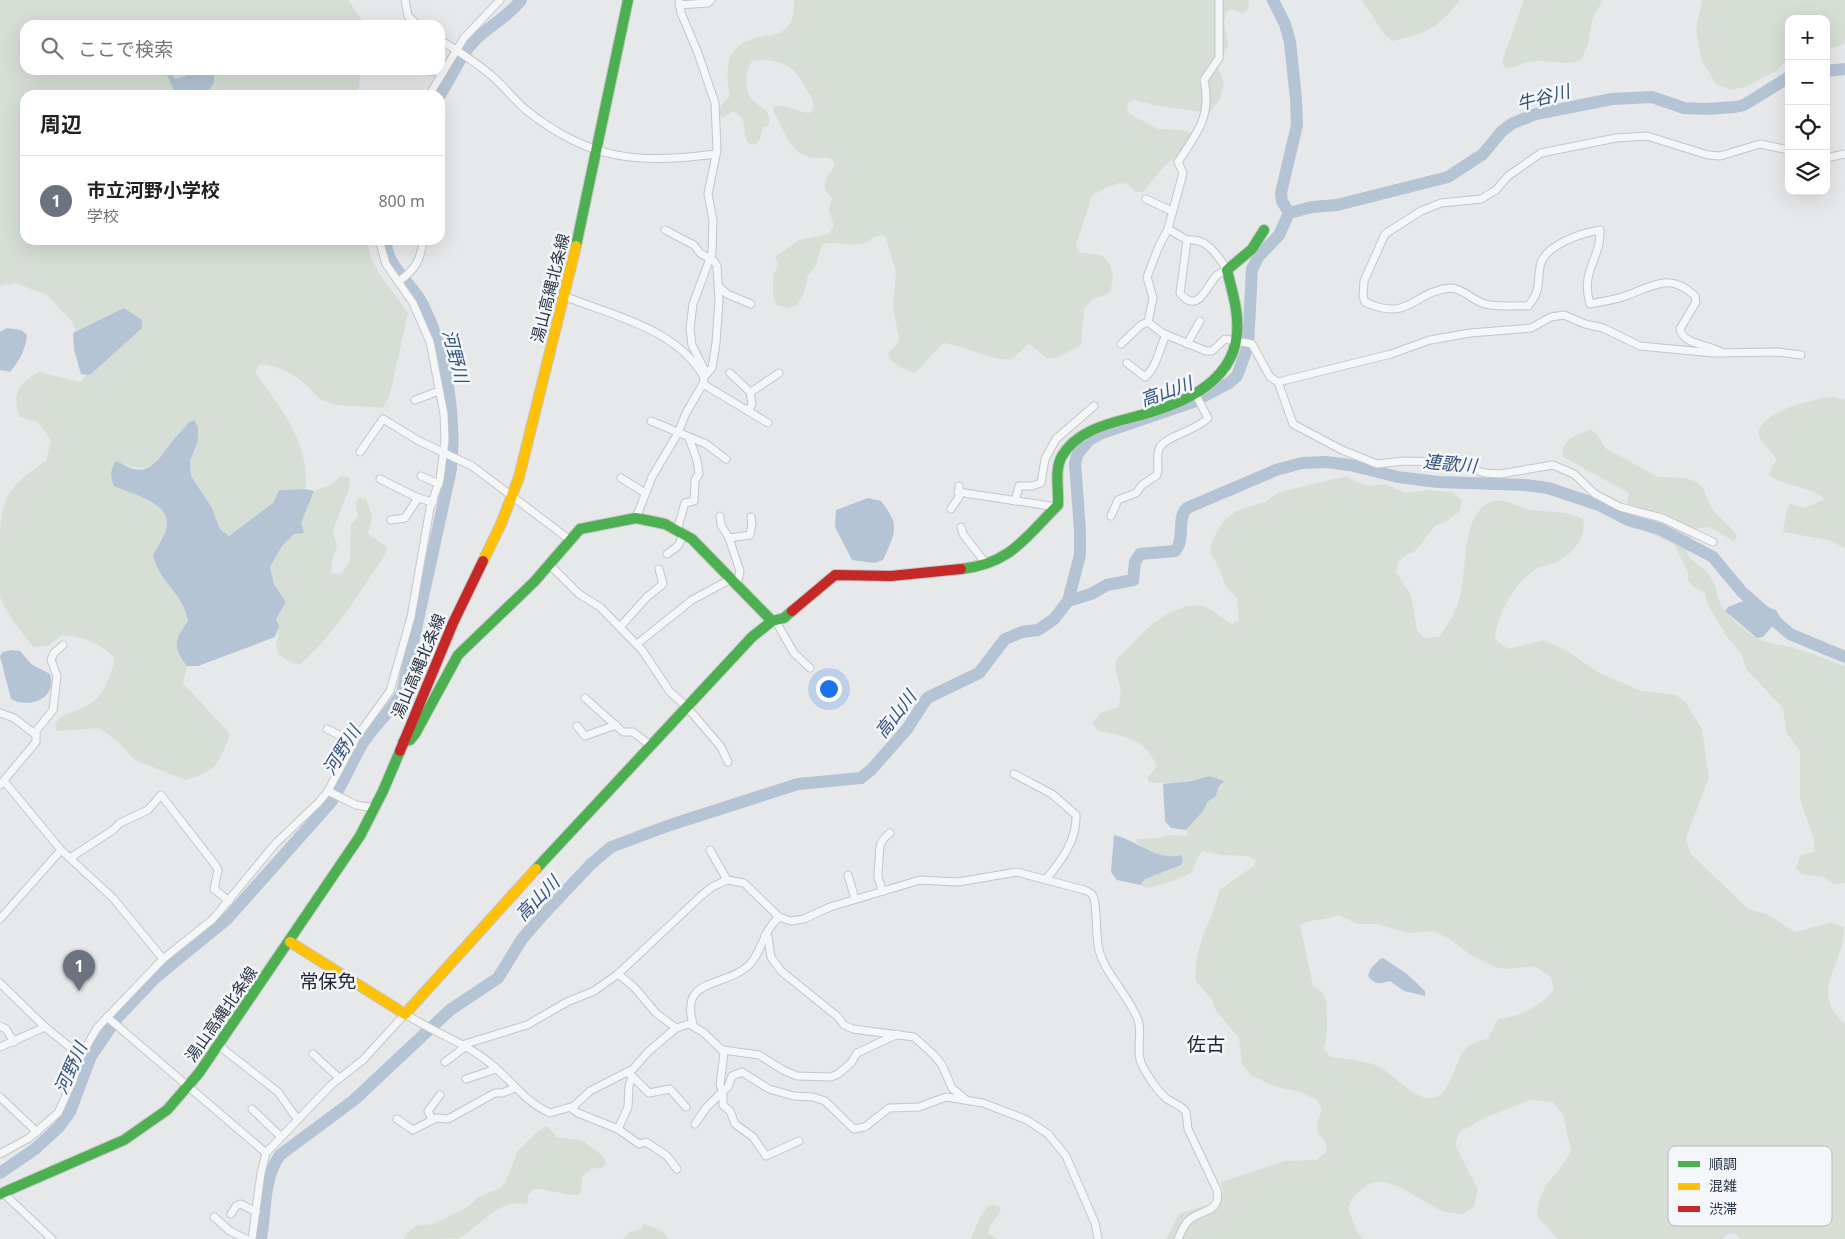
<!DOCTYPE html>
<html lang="ja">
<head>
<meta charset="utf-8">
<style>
  :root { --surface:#fff; --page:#f2f2f2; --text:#202124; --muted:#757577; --line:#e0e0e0; --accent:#6c737f }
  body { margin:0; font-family:"Noto Sans","Noto Sans JP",sans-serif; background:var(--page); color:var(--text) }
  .controls { position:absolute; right:15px; top:15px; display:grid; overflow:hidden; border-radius:10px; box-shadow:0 5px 20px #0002 }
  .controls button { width:45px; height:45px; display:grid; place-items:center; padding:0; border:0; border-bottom:1px solid var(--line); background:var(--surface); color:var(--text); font:25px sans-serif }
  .you { position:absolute; left:828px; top:688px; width:18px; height:18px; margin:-12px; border:4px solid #fff; border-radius:50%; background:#1a73e8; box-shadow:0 0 0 8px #1a73e833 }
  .badge { display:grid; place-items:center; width:32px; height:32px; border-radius:50%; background:var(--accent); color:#fff; font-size:16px; font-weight:700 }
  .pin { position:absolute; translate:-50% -41px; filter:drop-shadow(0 1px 2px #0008) }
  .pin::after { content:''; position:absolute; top:26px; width:18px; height:15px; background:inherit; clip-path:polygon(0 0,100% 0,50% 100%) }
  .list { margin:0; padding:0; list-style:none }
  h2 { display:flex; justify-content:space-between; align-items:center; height:65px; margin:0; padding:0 20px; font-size:21px }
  h2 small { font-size:16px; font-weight:400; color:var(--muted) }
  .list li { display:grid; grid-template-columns:32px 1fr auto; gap:15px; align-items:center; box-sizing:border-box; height:90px; padding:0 20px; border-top:1px solid var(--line) }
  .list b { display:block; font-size:19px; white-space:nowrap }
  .list p { margin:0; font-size:16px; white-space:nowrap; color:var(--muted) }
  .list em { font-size:16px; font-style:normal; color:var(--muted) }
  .icon { flex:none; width:28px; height:28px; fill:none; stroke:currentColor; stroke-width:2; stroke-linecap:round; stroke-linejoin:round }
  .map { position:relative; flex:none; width:1845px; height:1239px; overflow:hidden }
  .search { position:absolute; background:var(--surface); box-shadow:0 5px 20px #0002; left:20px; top:20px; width:425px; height:55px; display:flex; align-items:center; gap:12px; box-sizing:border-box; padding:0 18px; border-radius:15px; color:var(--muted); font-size:19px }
  .panel { position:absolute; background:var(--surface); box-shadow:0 5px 20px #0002; left:20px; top:90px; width:425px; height:155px; border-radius:15px }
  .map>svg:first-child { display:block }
  .green { fill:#d6ded6; fill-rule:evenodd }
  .water { fill:#b4c4d5 }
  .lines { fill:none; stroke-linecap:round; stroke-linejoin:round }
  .river { stroke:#b4c4d5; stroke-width:12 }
  .street-casing { stroke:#c4c6c8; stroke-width:9 }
  .fast-casing { stroke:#c4c6c8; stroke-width:12 }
  .slow-casing { stroke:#c4c6c8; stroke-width:12 }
  .jam-casing { stroke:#c4c6c8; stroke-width:12 }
  .street { stroke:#f5f6f7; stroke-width:7 }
  .fast { stroke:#4caf50; stroke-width:10 }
  .slow { stroke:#ffc107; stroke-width:10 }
  .jam { stroke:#c62828; stroke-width:10 }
  .labels { text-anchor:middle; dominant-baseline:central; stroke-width:5; stroke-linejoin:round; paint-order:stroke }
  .street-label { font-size:16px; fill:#2b3445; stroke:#f4f6f9 }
  .water-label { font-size:18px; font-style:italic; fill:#34527a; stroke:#f4f6f9 }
  .quarter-label { font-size:19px; fill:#1d2536; stroke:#f4f6f9 }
  .key { fill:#f4f6f9; stroke:#b8bcc3; stroke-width:1 }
  .key-label { font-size:14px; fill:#2b3445 }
</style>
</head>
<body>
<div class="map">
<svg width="1845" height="1239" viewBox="0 0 1845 1239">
  <rect width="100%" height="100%" fill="#e6e8ea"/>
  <g class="green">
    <path d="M0 0H348L365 24 25 25V70H361L358 95H25V240H368C367 266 395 292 408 313L390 395 383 408C363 405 341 409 322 400 316 397 311 389 305 384 291 372 278 366 260 364L255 372C281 409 308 439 306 488L296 491 279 490 273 503 229 536 220 529 212 508 191 476 190 461 198 441V427L194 420 188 423C183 431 178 434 172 441 167 446 166 453 161 458 151 470 137 470 125 464L114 486C132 495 174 502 166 530 163 539 157 547 153 555 158 581 184 594 188 621 174 641 172 646 187 666L183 683 230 734C218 765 218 769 186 780L135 760 117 741 99 728 57 731 55 724C66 710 74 714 88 705 105 696 111 675 115 658 98 642 85 637 62 635L48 646 34 647C25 637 2 608 0 596 0 584 0 569 0 557 0 503 0 492 46 461L51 441 38 422 20 417C11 395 18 383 39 372L81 382 87 373 74 324 47 295 15 283 0 286Z"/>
    <path d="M794 0H1249L1248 9 1243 14 1231 9 1226 12 1224 23 1228 45 1218 68 1224 82 1220 99 1209 113 1153 105 1135 100 1128 103 1127 108 1130 114 1158 129 1182 130 1192 132 1197 138C1197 150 1183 151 1175 157 1162 167 1153 180 1143 192H1136L1127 184 1119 183 1105 188 1092 196 1076 245 1079 252 1103 256C1114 268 1115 278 1109 293L1093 299 1084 309 1081 345 1056 358H1047L1029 344C1023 347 1017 357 1011 359 996 363 960 344 943 343L915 373C904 368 891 365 888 353L897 345 899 338 893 308 896 271 886 238 882 235C870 237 868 243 860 244 847 246 836 241 823 244 816 255 819 268 808 275L804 292 797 305 788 308 777 305 773 296V275L779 265 775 257 799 240 829 234 834 226 829 210 832 198C817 182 828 180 835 164L830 158C823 158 812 159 806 156 787 149 784 126 773 111L774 107C786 103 798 113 810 113L814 107 812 96C804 89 803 81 796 73 787 62 766 58 752 61 746 71 743 88 751 98 759 109 773 109 768 126L763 128 760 139 755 145 748 143C741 131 750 119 733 111L722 118 719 114 721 105 730 96C724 64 727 42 764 36 774 35 785 33 790 23 794 16 794 8 794 0Z"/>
    <path d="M1362 0H1460C1439 27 1426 34 1392 41L1384 34Z"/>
    <path d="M1524 0H1603L1592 19 1588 44 1581 60C1565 67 1547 58 1529 62 1521 64 1515 68 1506 68L1502 62Z"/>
    <path d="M1702 0H1845V43L1826 51V19H1789V57L1777 70 1746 87 1730 90 1716 84 1701 59 1696 30Z"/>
    <path d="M1833 397 1845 400V548L1828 540 1783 532 1787 509 1790 504 1805 508 1825 499C1809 485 1785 487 1769 475L1772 466 1777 460C1773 453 1760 440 1759 436 1755 412 1816 398 1833 397Z"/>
    <path d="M1590 430 1597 434 1605 448 1658 477 1684 478 1695 481 1703 488 1712 509 1737 535 1734 541 1709 527 1698 528C1674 561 1695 556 1710 576 1717 586 1716 598 1723 608 1730 618 1747 633 1757 638 1768 644 1783 645 1795 648 1812 653 1828 660 1845 666V883L1834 884 1823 877 1801 874 1796 867 1801 855 1814 852V839L1800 799V751L1786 732 1783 708 1746 669 1742 655 1727 637 1707 603 1705 593 1694 587 1688 580V572L1674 544 1626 522 1625 513 1629 493 1563 457C1561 439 1576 435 1590 430Z"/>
    <path d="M341 476 349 477 350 486 333 530 337 546 332 560 331 573 342 574 350 560 351 524 358 517 356 503 358 498 366 499 372 516 368 534 387 547C384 560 377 566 370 577 349 609 328 640 299 665 261 652 285 642 276 619L286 602 274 584 270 567 282 546 301 523 314 491 330 485Z"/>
    <path d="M1348 476 1356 482 1369 486 1386 484 1404 493 1427 490 1453 492 1462 501 1460 511 1447 521 1436 525 1414 552 1406 555 1398 562 1396 572 1411 595 1417 630 1424 638 1439 637C1449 623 1457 610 1461 593 1467 566 1461 510 1494 501 1506 498 1516 507 1527 509 1545 513 1567 510 1583 519 1587 537 1573 553 1557 562 1551 565 1544 565 1538 568 1515 581 1497 614 1495 639L1508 649 1544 640 1569 652 1599 673 1642 691 1676 695 1686 703 1702 729 1709 777 1686 838 1690 853 1748 909 1769 915 1795 932 1830 923 1844 927C1845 965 1807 991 1845 1024V1239H1740L1736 1234H1728L1722 1239H1558L1537 1216C1539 1182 1557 1179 1571 1151L1563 1115 1553 1102 1530 1100 1482 1119 1460 1132 1455 1144 1478 1189 1474 1207 1463 1214C1456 1213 1447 1213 1440 1210 1407 1193 1372 1158 1348 1208L1355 1228 1363 1239H1166L1179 1214 1219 1201 1223 1193 1221 1182 1285 1161 1317 1160 1327 1151C1325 1129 1310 1141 1322 1110L1317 1100 1300 1092 1274 1086 1252 1076 1242 1064 1239 1038 1217 1012 1211 998 1196 981C1193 945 1212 924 1219 890L1254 866 1256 860 1248 856 1222 855 1202 851C1197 857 1196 866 1191 872 1186 878 1156 886 1147 888L1140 885 1145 879 1181 865V855C1168 859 1146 853 1136 842L1137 839 1159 838 1169 835 1188 836 1186 830 1204 810 1207 802 1216 796 1218 788 1223 785 1209 776C1189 781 1169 785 1149 782L1147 778 1157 767C1147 740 1124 735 1098 731L1092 723 1101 713 1118 707C1126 686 1112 673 1116 663 1117 658 1124 652 1128 648 1146 629 1173 601 1203 606 1214 609 1222 620 1232 624L1239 620 1237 598 1226 587 1218 565 1210 553 1212 542 1223 522 1236 511 1265 502 1279 492ZM1339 915 1357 924H1375L1410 933 1433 931 1448 938 1472 956 1495 967 1509 969 1534 966 1551 977 1554 990C1538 1007 1521 1017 1498 1019L1488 1039C1457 1043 1460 1064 1448 1085 1427 1121 1397 1073 1375 1065 1361 1060 1343 1059 1329 1056L1324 1048C1327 1037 1327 1031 1327 1020 1326 1003 1330 995 1313 986L1300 925C1312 918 1327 921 1339 915Z"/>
    <path d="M547 1126 557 1137 583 1141 603 1156 606 1162 604 1167 591 1169 582 1176 581 1190 578 1195C562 1195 546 1188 534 1189L528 1196 527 1204C499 1198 482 1225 459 1238 451 1239 416 1239 404 1239L408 1232 416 1226 433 1224 466 1208 479 1197 502 1187 510 1172 517 1152 538 1131Z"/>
    <path d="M993 1205 999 1206 1001 1210 989 1228 988 1233 998 1239H971L980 1217 988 1206Z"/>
    <path d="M644 1224 662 1231 669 1239H623L630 1232 640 1230Z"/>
  </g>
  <g class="water">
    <path d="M171 70H176L173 76 175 79 186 76 183 70H214V82L206 95H176L167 75Z"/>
    <path d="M124 308 142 320V328L90 375 81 374 74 350 73 333Z"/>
    <path d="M7 328 21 330 27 335C26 348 19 362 10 372L0 370V332Z"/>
    <path d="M194 420 198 427V441L190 461 191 476 212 508 220 529 229 536 273 503 279 490C290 491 303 487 314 491L301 523 304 533 294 534 282 546 270 567 274 584 286 602 276 619 279 626 275 637 198 666H187C172 646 174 641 188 621 184 594 158 581 153 555 157 547 163 539 166 530 174 502 132 495 114 486 110 476 110 470 116 461 122 463 128 468 134 469 152 473 162 455 170 444 175 436 183 431 188 423Z"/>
    <path d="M868 498 881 501C901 526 895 533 883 560L874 563 852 560 835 527 836 510Z"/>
    <path d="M1746 600 1776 610 1780 617 1763 637 1757 638 1725 611 1728 607Z"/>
    <path d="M12 650 20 651 31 664 50 674C58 699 29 709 11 699L0 656 3 652Z"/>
    <path d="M1209 776 1224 781 1218 788 1216 796 1207 802 1204 810 1186 830 1171 828 1165 821 1163 784 1191 781Z"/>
    <path d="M1114 835C1137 840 1157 862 1181 855L1183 861 1181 865 1145 879 1140 885 1117 880 1111 872Z"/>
    <path d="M1383 958 1407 974 1425 991V996L1404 991 1390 981C1380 984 1375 985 1368 976L1371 968 1380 959Z"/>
  </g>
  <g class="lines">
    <g class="river">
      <path d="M1826 71 1845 69"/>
      <path d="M440 95C452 77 460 54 476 39 491 25 509 16 521 0"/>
      <path d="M1289 213 1312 207 1337 205 1448 177 1483 154 1502 131 1513 123 1536 114 1612 99 1652 97 1684 108 1706 109 1735 107 1744 105 1789 77"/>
      <path d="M1068 601 1091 594 1107 585 1133 580 1135 562 1140 554 1175 551C1186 540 1176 517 1187 508L1276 470 1302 463 1326 462 1350 465 1398 477 1438 482 1526 485 1548 488 1599 505 1628 520 1660 529 1713 557 1742 592 1790 634 1845 657"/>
      <path d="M0 1173 35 1149 59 1127 70 1112 91 1056 117 1018 156 977 227 919 331 802C344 783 351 762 363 743 374 725 391 712 402 693L451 469C456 416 447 353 423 305 412 283 385 266 386 240"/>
      <path d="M261 1239C266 1211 263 1178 280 1155L354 1100 450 1010 498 978 522 939 542 916 591 864 611 847 670 825 798 784 861 778 871 770 907 729 927 698 979 673 1005 639 1022 632 1038 630 1054 619 1068 601 1080 555V531L1075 463 1078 453 1089 440 1102 433 1193 402 1229 383 1237 376 1248 346 1252 269 1259 256 1279 235 1289 213 1282 201 1281 193 1297 125 1296 99 1290 42 1285 24 1273 0"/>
    </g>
    <defs>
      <g id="street">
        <path d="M405 0 408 16 418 25"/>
        <path d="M1219 0V58L1204 80C1212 116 1197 133 1178 162L1183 173 1168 229 1159 246 1147 277 1153 298 1148 322 1162 333 1206 351H1212L1225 339 1252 344 1270 377 1278 382 1293 424 1342 450 1377 464 1404 461 1441 462 1452 463 1485 473 1500 474 1553 465 1574 474 1595 494 1620 507 1662 518 1713 542"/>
        <path d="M679 5 708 3 711 0"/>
        <path d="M440 40C458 51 478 63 493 77 505 87 514 100 526 110 590 161 638 164 716 154"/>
        <path d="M425 70 443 73"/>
        <path d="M429 95 464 38 500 0"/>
        <path d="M1826 158 1845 154"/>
        <path d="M1146 199 1172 211"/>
        <path d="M1168 229 1187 240 1180 293C1198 316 1207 285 1217 275 1220 273 1224 271 1227 270 1218 256 1207 237 1187 240"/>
        <path d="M399 281C415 270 421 260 423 240"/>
        <path d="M719 287 727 294 751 304"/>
        <path d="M564 296C613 316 676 328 704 377L712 368 716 343 719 300 717 266 714 261 700 253 694 245 665 230"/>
        <path d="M1121 344 1141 325 1148 322"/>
        <path d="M1187 344 1200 321"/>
        <path d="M1723 353C1709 344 1683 345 1680 329L1696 302 1695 296C1671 273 1655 285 1628 295 1616 300 1603 301 1590 304 1580 270 1601 260 1600 230 1582 233 1543 245 1540 267 1537 285 1541 291 1528 306 1514 305 1495 308 1482 303 1472 299 1461 288 1451 288 1413 291 1410 323 1365 302L1363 296 1364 281 1385 234 1421 211 1441 203 1481 199 1496 190 1508 176 1541 153 1616 138 1647 136 1708 155 1720 156 1760 144 1789 150"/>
        <path d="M1127 363 1145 377C1157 367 1159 349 1166 335"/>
        <path d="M730 373 750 392 752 404 748 411"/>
        <path d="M1278 382 1391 354 1430 340 1470 333 1531 328 1551 317 1564 315 1585 324 1603 328 1640 346 1714 353 1778 352 1801 355"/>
        <path d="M703 384 768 423"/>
        <path d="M751 392 779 373"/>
        <path d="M415 400 439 391"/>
        <path d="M651 421 706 444 726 459"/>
        <path d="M360 452 383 419 419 441 472 466 570 540"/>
        <path d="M421 476 439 484"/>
        <path d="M621 478 645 493"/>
        <path d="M380 479 418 498 433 502"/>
        <path d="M958 492 1050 506 1055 509"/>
        <path d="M1015 501 1019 486H1032L1041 483 1045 459 1056 439 1094 406"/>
        <path d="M951 509 959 497V486"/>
        <path d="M720 516 721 525 729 538 740 571 737 585"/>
        <path d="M1111 516 1118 500 1136 493 1142 485 1157 475C1160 466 1155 455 1160 447 1168 435 1196 431 1208 418L1197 397"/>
        <path d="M636 518 652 477 678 433 686 413 703 384 704 377V369L692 345 690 329 693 304 712 253 713 220 708 194 717 150 715 103 698 53 681 13 679 0"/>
        <path d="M391 520 405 518 418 498"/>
        <path d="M961 527 963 534 987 565"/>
        <path d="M677 530 685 503 694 501 695 480 699 474 697 460 689 438"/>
        <path d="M729 538 750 535 752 524 751 517"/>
        <path d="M667 554 678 546 684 534"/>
        <path d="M550 565 579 594 600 607 642 650 670 692 686 706 721 747 728 762"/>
        <path d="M775 620 794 653 810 668"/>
        <path d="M620 627 647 597 663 584 659 569"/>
        <path d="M637 644 692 600 731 579"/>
        <path d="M585 698 623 732H633L650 745"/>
        <path d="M0 713 14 718 36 735"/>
        <path d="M577 726 585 736 616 725"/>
        <path d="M327 729 353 742"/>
        <path d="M1014 774 1052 794 1076 815C1077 840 1061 862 1045 880"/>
        <path d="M4 781 61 850 113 898 163 959"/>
        <path d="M0 785 36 742V731L53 710 57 676 51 660 54 653 63 645"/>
        <path d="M328 791 356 805 375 808"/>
        <path d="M710 850 727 880"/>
        <path d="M70 858 113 830 120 823 148 810 161 795 216 866 218 870 214 889 229 901"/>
        <path d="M848 875 855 899"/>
        <path d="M883 891C876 876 878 876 879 861 880 847 878 842 890 833"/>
        <path d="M0 919 61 850"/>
        <path d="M765 935 768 937 771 957 781 971 838 1017 844 1025 853 1029 914 1037 934 1055 942 1065 952 1088 965 1099"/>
        <path d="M618 974 634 987 656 1013 676 1028"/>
        <path d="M0 983 45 1027 81 1056"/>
        <path d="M107 1017 266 1153"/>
        <path d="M693 1024C679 975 727 989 751 963 762 950 764 930 779 917"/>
        <path d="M0 1026 6 1029 14 1042"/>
        <path d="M218 1045 278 1092 298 1120"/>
        <path d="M462 1045 527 1025 567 1002 594 991 618 974 702 895 712 887 727 880 744 883 779 917 791 921 804 919 830 907 920 880 958 882 1017 872 1084 890C1087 891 1091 892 1093 896 1098 907 1095 935 1099 950 1105 974 1128 994 1138 1020 1143 1035 1135 1051 1142 1065 1147 1075 1158 1092 1167 1099 1174 1104 1181 1105 1186 1112L1188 1129 1217 1190C1221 1214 1200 1209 1188 1221 1183 1226 1181 1233 1178 1239"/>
        <path d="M0 1047 45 1027"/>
        <path d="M723 1050 759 1055 783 1070 797 1076 831 1077 838 1074 851 1063 857 1053 898 1034"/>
        <path d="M313 1054 339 1078"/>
        <path d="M445 1062 465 1047"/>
        <path d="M628 1072 649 1093 670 1089 686 1107"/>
        <path d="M466 1079 496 1069"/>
        <path d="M723 1091V1105L730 1111 735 1124 753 1137 766 1156 799 1141"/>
        <path d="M0 1097 37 1132"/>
        <path d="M571 1108 578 1113 618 1129 639 1144 646 1142 667 1156 677 1169"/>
        <path d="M252 1109 280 1136"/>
        <path d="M397 1119 413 1130 436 1118 448 1119 495 1093H502L515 1088"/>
        <path d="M432 1119 428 1111 440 1095"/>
        <path d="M695 1124 706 1108 723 1091"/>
        <path d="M618 1129 628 1107 629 1086 632 1077"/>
        <path d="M0 1154 29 1138 58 1113 73 1080 81 1056 97 1028 163 959 213 919 275 844 319 802 328 791 356 738 390 691 411 617 430 508 440 479 445 440 444 414 430 342 413 303 386 264 379 240"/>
        <path d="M1 1191 52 1239"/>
        <path d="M231 1214 236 1206 241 1204 256 1212"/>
        <path d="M214 1217 230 1231 246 1239"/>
        <path d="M252 1239 261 1173 266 1153 331 1085 363 1060 405 1014C433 1032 466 1043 491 1064 512 1081 525 1102 550 1113L574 1106 590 1091 633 1069 648 1052 676 1028 689 1024 703 1032 724 1052 720 1085 723 1091 728 1087 732 1076 742 1072 769 1089 794 1096 813 1097 825 1101 854 1129 865 1127 889 1108 919 1107 946 1097 983 1103 1027 1120 1048 1134 1066 1156 1095 1223 1098 1239"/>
      </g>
      <g id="fast">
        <path d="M576 246 628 0"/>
        <path d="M961 569C1010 564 1025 538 1058 505 1059 489 1054 470 1062 456 1076 432 1106 424 1130 418 1174 407 1232 387 1237 334 1239 312 1232 291 1227 270L1252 249 1264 230"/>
        <path d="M403 742 410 740 415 734 458 655 534 582 580 529 636 518 665 524 692 539 772 621"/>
        <path d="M536 869 752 637 772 621 784 618 792 611"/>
        <path d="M0 1194 124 1140 167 1110 199 1073 360 836 383 791 400 751"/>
      </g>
      <g id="slow">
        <path d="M483 561 501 524 519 477 576 246"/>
        <path d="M290 942 405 1014 536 869"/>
      </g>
      <g id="jam">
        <path d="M792 611 835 575 891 576 961 569"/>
        <path d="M400 751 453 623 483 561"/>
      </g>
    </defs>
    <use href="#street" class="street-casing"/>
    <use href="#fast" class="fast-casing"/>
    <use href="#slow" class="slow-casing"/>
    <use href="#jam" class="jam-casing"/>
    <use href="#street" class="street"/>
    <use href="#fast" class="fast"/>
    <use href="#slow" class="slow"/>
    <use href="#jam" class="jam"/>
  </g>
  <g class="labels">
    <g class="street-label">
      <text transform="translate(550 288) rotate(-76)">湯山高縄北条線</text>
      <text transform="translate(418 666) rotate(-67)">湯山高縄北条線</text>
      <text transform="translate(221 1014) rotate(-55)">湯山高縄北条線</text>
    </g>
    <g class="water-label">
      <text transform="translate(1543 97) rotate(-15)">牛谷川</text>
      <text transform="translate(456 356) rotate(76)">河野川</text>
      <text transform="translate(1166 391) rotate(-20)">高山川</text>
      <text transform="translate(1450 463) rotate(5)">連歌川</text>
      <text transform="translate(895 714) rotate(-52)">高山川</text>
      <text transform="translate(341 750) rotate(-58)">河野川</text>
      <text transform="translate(537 898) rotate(-46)">高山川</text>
      <text transform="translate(70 1068) rotate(-66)">河野川</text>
    </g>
    <g class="quarter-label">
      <text x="328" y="981">常保免</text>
      <text x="1206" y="1044">佐古</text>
    </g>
  </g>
  <rect x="1668" y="1146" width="164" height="80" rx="8" class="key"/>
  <rect x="1678" y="1161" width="22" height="6" fill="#4caf50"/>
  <rect x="1678" y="1183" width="22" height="7" fill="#ffc107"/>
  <rect x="1678" y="1206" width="22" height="6" fill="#c62828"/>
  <g class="key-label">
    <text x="1709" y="1169">順調</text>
    <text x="1709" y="1191">混雑</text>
    <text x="1709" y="1214">渋滞</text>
  </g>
</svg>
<div class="controls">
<button>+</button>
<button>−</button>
<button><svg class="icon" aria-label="locate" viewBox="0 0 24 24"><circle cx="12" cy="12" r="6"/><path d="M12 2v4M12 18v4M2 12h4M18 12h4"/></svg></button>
<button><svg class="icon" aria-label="layers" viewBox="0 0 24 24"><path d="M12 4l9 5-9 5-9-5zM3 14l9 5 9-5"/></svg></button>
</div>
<div class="you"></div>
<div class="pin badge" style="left:79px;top:991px">1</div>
<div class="search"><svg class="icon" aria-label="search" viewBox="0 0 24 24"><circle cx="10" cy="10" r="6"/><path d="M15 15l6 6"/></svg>ここで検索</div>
<section class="panel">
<h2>周辺<small></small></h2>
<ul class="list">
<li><span class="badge">1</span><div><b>市立河野小学校</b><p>学校</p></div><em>800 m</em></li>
</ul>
</section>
</div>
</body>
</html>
